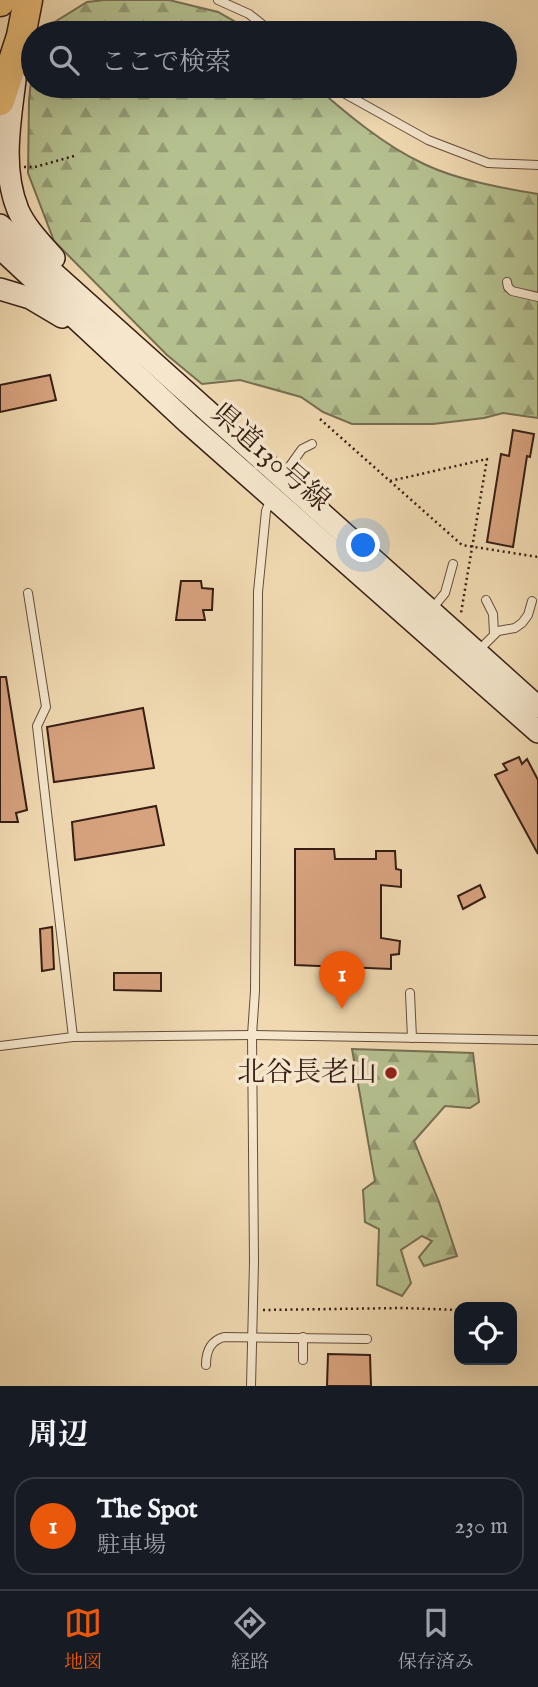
<!DOCTYPE html>
<html lang="ja">
<head>
<meta charset="utf-8">
<style>
  :root { --surface:#171b24; --page:#242831; --text:#f1f3f6; --muted:#9ea1a6; --line:#363941; --accent:#ea580c }
  body { margin:0; font-family:"IM FELL English","Noto Serif JP",serif; background:var(--page); color:var(--text) }
  .controls { position:absolute; right:21px; bottom:21px; display:grid; overflow:hidden; border-radius:14px; box-shadow:0 7px 28px #0002 }
  .controls button { width:63px; height:63px; display:grid; place-items:center; padding:0; border:0; border-bottom:2px solid var(--line); background:var(--surface); color:var(--text); font:35px sans-serif }
  .you { position:absolute; left:364px; top:546px; width:24px; height:24px; margin:-18px; border:5px solid #fff; border-radius:50%; background:#1a73e8; box-shadow:0 0 0 10px #1a73e833 }
  .badge { display:grid; place-items:center; width:46px; height:46px; border-radius:50%; background:var(--accent); color:#fff; font-size:23px; font-weight:700 }
  .pin { position:absolute; translate:-50% -58px; filter:drop-shadow(0 2px 4px #0008) }
  .pin::after { content:''; position:absolute; top:37px; width:24px; height:21px; background:inherit; clip-path:polygon(0 0,100% 0,50% 100%) }
  .list { margin:0; padding:0; list-style:none }
  h2 { display:flex; justify-content:space-between; align-items:center; height:91px; margin:0; padding:0 28px; font-size:30px }
  h2 small { font-size:23px; font-weight:400; color:var(--muted) }
  .list li { display:grid; grid-template-columns:46px 1fr auto; gap:21px; align-items:center; box-sizing:border-box; height:98px; margin:0 14px 14px; padding:0 14px; border:2px solid var(--line); border-radius:21px }
  .list b { display:block; font-size:26px; white-space:nowrap }
  .list p { margin:0; font-size:23px; white-space:nowrap; color:var(--muted) }
  .list em { font-size:23px; font-style:normal; color:var(--muted) }
  .icon { flex:none; width:38px; height:38px; fill:none; stroke:currentColor; stroke-width:2; stroke-linecap:round; stroke-linejoin:round }
  .map { position:relative; flex:none; width:538px; height:1386px; overflow:hidden }
  .search { position:absolute; background:var(--surface); box-shadow:0 7px 28px #0002; left:21px; right:21px; top:21px; height:77px; display:flex; align-items:center; gap:18px; box-sizing:border-box; padding:0 24px; border-radius:38px; color:var(--muted); font-size:26px }
  .sheet { height:203px; background:var(--surface) }
  nav { display:flex; justify-content:space-around; align-items:center; box-sizing:border-box; height:98px; border-top:2px solid var(--line); background:var(--surface); font-size:19px; color:var(--muted) }
  nav a { display:grid; justify-items:center; gap:4px }
  nav .on { color:var(--accent) }
  .map>svg:first-child { display:block }
  .forest { fill:url(#forest-firs); stroke:#766f52; stroke-width:2 }
  .building { fill:#d7a27e; stroke:#361e14; stroke-width:2 }
  .lines { fill:none; stroke-linecap:round; stroke-linejoin:round }
  .lane-casing { stroke:#644d3b; stroke-width:10 }
  .secondary-casing { stroke:#361e14; stroke-width:24 }
  .highway-casing { stroke:#361e14; stroke-width:31 }
  .path { stroke:#361e14; stroke-width:2.5; stroke-dasharray:2 3.5; stroke-linecap:butt }
  .lane { stroke:#f5e6cc; stroke-width:8 }
  .secondary { stroke:#f5e6cc; stroke-width:21 }
  .highway { stroke:#e8bc78; stroke-width:28 }
  .poi-dot { fill:#8f2418; stroke:#f5e6cc; stroke-width:2.5 }
  .labels { text-anchor:middle; dominant-baseline:central; stroke-width:7; stroke-linejoin:round; paint-order:stroke }
  .street-label { font-size:28px; fill:#361e14; stroke:#f5e6cc }
  .poi-label { font-size:28px; fill:#361e14; stroke:#f5e6cc; text-anchor:end }
</style>
</head>
<body>
<div class="map">
<svg width="538" height="1386" viewBox="0 0 538 1386">
  <defs>
    <pattern id="forest-firs" width="22" height="20" patternUnits="userSpaceOnUse" patternTransform="scale(1.75)"><rect width="22" height="20" fill="#b5c08f"/><path d="M5 1l3.5 6h-7zM16 11l3.5 6h-7z" fill="#949b74"/></pattern>
  </defs>
  <rect width="100%" height="100%" fill="#f0d9b1"/>
  <filter id="stains"><feTurbulence type="fractalNoise" baseFrequency=".00286" numOctaves="4"/><feColorMatrix values="0 0 0 0 .2 0 0 0 0 .09 0 0 0 0 .02 0 0 0 .5 -.17"/></filter>
  <radialGradient id="worn" r=".72"><stop offset=".6" stop-color="#630" stop-opacity="0"/><stop offset="1" stop-color="#630" stop-opacity=".3"/></radialGradient>
  <g class="forest">
    <path d="M105 0H169L218 12 255 33H37L87 2Z"/>
    <path d="M33 63V86H315C347 114 385 146 424 164 457 180 502 188 538 194V418L503 413 484 418 433 424H352L323 412 301 397 240 380 202 384 167 355 54 241 28 173 29 100Z"/>
    <path d="M352 1049 473 1053 479 1102 470 1108 445 1106 414 1141 439 1202 457 1256 424 1266 419 1257 432 1241 422 1236 401 1250 411 1283 402 1296 377 1285 379 1229 365 1222 363 1190 375 1181Z"/>
  </g>
  <g class="building">
    <path d="M50 375 56 400 0 412V385Z"/>
    <path d="M513 430 534 434 530 457 527 456 513 547 487 542 501 454 509 456Z"/>
    <path d="M181 581H201L202 588 213 589 212 610H203L205 620H176Z"/>
    <path d="M0 677H6L27 810 16 813 18 822H0Z"/>
    <path d="M143 708 154 768 54 782 47 727Z"/>
    <path d="M519 757 522 764 527 759 538 780V854L495 775 507 770 503 764Z"/>
    <path d="M156 806 164 845 75 860 72 822Z"/>
    <path d="M295 849H334L335 859H376V851H395L396 869 401 870V887L381 885V938L400 941 399 954 391 955V969L295 965Z"/>
    <path d="M480 885 485 897 463 909 458 896Z"/>
    <path d="M52 927 54 969 42 971 40 929Z"/>
    <path d="M114 973H161V991L114 990Z"/>
    <path d="M328 1354 370 1355 371 1386H327Z"/>
  </g>
  <g class="lines">
    <defs>
      <g id="lane">
        <path d="M218 0 249 14 273 33"/>
        <path d="M331 86 428 140 488 163 538 165"/>
        <path d="M507 282 508 287 512 291 538 297"/>
        <path d="M282 477 302 449 312 444"/>
        <path d="M28 593 46 707 37 726 73 1037"/>
        <path d="M486 600 493 614 494 634"/>
        <path d="M431 610 445 593 453 564"/>
        <path d="M477 652 498 631 515 628 522 623 528 615 532 601"/>
        <path d="M410 993 412 1038"/>
        <path d="M0 1046 73 1037 252 1035 538 1040"/>
        <path d="M303 1360V1337"/>
        <path d="M206 1365C206 1351 210 1341 224 1337L367 1339"/>
        <path d="M251 1386 254 1262 252 1035 255 991 258 592 266 511 271 498"/>
      </g>
      <g id="secondary">
        <path d="M15 80C10 122 1 168 18 210 26 228 41 243 54 258"/>
        <path d="M0 225 538 707"/>
        <path d="M0 248 188 423 538 732"/>
        <path d="M0 289 30 298 62 317"/>
      </g>
      <g id="highway">
        <path d="M0 2 1 0"/>
        <path d="M0 101 21 36 28 0"/>
      </g>
    </defs>
    <use href="#lane" class="lane-casing"/>
    <use href="#secondary" class="secondary-casing"/>
    <use href="#highway" class="highway-casing"/>
    <g class="path">
      <path d="M24 167H35L74 156"/>
      <path d="M320 419 462 545 538 557"/>
      <path d="M390 481 487 459 461 613"/>
      <path d="M263 1310 403 1308 459 1310"/>
    </g>
    <use href="#lane" class="lane"/>
    <use href="#secondary" class="secondary"/>
    <use href="#highway" class="highway"/>
  </g>
  <circle class="poi-dot" cx="391" cy="1073" r="7"/>
  <g class="labels">
    <g class="street-label">
      <text transform="translate(270 458) rotate(41)">県道130号線</text>
    </g>
    <g class="poi-label">
      <text x="377" y="1073">北谷長老山</text>
    </g>
  </g>
  <rect width="100%" height="100%" filter="url(#stains)"/>
  <rect width="100%" height="100%" fill="url(#worn)"/>
</svg>
<div class="controls">
<button><svg class="icon" aria-label="locate" viewBox="0 0 24 24"><circle cx="12" cy="12" r="6"/><path d="M12 2v4M12 18v4M2 12h4M18 12h4"/></svg></button>
</div>
<div class="you"></div>
<div class="pin badge" style="left:342px;top:1009px">1</div>
<div class="search"><svg class="icon" aria-label="search" viewBox="0 0 24 24"><circle cx="10" cy="10" r="6"/><path d="M15 15l6 6"/></svg>ここで検索</div>
</div>
<section class="sheet">
<h2>周辺<small></small></h2>
<ul class="list">
<li><span class="badge">1</span><div><b>The Spot</b><p>駐車場</p></div><em>230 m</em></li>
</ul>
</section>
<nav>
<a class="on"><svg class="icon" aria-label="map" viewBox="0 0 24 24"><path d="M3 6l6-2 6 2 6-2v14l-6 2-6-2-6 2zM9 4v14M15 6v14"/></svg>地図</a>
<a><svg class="icon" aria-label="directions" viewBox="0 0 24 24"><path d="M12 3l9 9-9 9-9-9zM9 14v-3h6M13 9l2 2-2 2"/></svg>経路</a>
<a><svg class="icon" aria-label="saved" viewBox="0 0 24 24"><path d="M7 4h10v16l-5-4-5 4z"/></svg>保存済み</a>
</nav>
</body>
</html>
